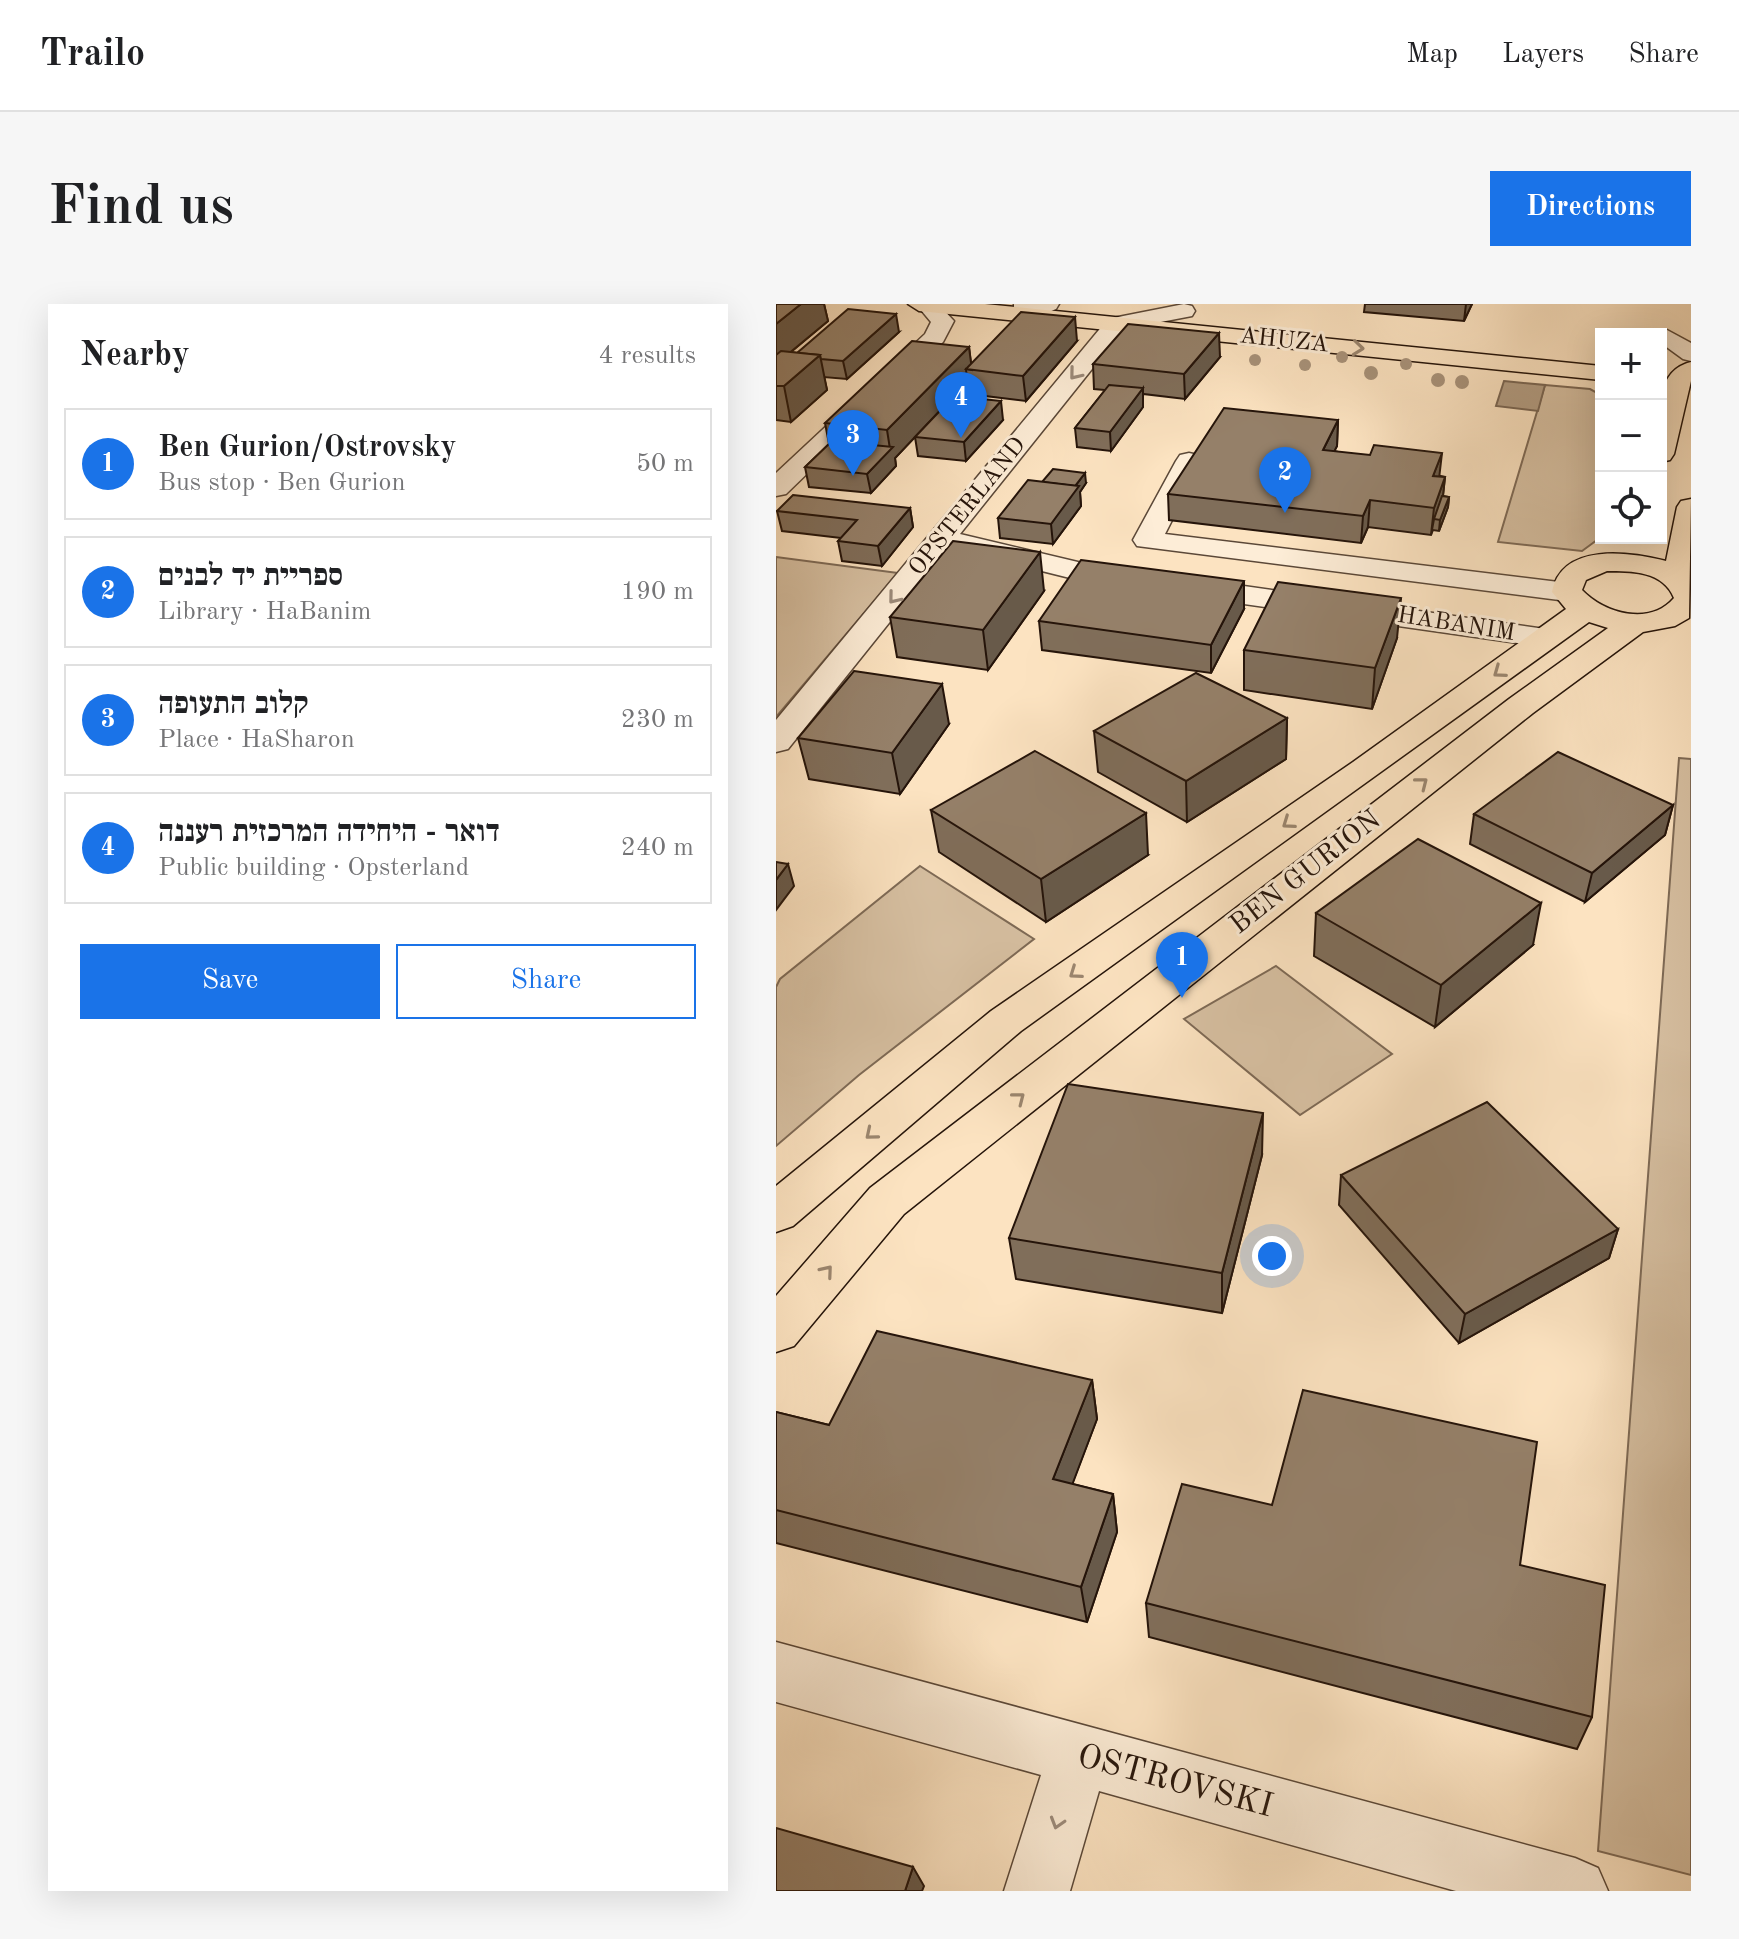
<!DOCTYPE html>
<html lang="en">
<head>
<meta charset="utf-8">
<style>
  :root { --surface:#fff; --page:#f6f6f6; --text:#202124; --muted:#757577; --line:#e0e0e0; --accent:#1a73e8 }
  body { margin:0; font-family:"Old Standard TT","Frank Ruhl Libre",serif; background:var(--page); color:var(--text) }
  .controls { position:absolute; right:24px; top:24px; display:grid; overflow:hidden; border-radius:0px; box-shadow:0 8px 32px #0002 }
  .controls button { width:72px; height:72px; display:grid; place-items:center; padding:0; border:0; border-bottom:2px solid var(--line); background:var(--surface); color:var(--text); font:40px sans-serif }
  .you { position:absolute; left:496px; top:952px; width:28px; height:28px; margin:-20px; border:6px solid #fff; border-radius:50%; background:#1a73e8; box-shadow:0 0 0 12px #1a73e833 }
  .badge { display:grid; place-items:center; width:52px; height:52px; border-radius:50%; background:var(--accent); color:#fff; font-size:26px; font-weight:700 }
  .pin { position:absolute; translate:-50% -66px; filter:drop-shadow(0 2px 4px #0008) }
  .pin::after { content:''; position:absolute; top:42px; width:28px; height:24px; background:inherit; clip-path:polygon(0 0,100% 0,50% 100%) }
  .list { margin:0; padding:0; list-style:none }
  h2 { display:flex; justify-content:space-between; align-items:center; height:104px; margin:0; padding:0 32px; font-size:34px }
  h2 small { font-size:26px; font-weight:400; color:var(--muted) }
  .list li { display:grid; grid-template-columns:52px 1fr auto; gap:24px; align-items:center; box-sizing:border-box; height:112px; margin:0 16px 16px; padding:0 16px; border:2px solid var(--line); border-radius:0px }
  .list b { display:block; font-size:30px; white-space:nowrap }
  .list p { margin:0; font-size:26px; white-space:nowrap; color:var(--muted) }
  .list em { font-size:26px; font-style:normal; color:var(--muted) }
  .actions { display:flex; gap:16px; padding:24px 32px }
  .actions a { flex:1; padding:18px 0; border:2px solid var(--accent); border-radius:0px; text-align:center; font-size:28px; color:var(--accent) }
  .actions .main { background:var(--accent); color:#fff }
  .icon { flex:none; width:44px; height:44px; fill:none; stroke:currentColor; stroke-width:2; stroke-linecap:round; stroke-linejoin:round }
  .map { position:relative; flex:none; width:915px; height:1587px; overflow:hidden; border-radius:0px }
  header { display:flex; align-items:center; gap:48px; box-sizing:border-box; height:112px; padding:0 40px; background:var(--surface); border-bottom:2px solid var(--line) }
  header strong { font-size:38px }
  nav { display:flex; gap:44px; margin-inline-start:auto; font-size:28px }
  .intro { display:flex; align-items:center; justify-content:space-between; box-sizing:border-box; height:192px; padding:0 48px }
  h1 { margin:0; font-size:56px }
  .button { padding:20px 36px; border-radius:0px; background:var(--accent); color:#fff; font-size:28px; font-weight:700 }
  main { display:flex; gap:48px; padding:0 48px }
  aside { flex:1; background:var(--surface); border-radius:0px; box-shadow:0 8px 32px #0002 }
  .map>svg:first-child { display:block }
  .green { fill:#d7c0a2; stroke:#7e6a56; stroke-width:2 }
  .water { fill:#b39d83; stroke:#7a6653; stroke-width:2 }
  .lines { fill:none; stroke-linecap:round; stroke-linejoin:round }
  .minor-casing { stroke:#5b4838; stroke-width:3 }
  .major-casing { stroke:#25140a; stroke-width:3 }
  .minor { fill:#fdedd7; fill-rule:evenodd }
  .major { fill:#fce3c1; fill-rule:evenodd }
  .tree { fill:#a8927a }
  .wall { fill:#806e5a; stroke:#25140a; stroke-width:2 }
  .shaded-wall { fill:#685a4a; stroke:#25140a; stroke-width:2 }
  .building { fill:#958069; stroke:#25140a; stroke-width:2 }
  .oneway { stroke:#9b866f }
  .oneway2 { stroke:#9c8b7b }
  .labels { text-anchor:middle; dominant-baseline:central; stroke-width:6; stroke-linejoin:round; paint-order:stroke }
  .far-street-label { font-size:24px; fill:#25140a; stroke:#fdedd7 }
  .street-label { font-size:28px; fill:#25140a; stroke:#fdedd7 }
  .near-street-label { font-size:34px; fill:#25140a; stroke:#fdedd7 }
</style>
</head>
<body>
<header>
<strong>Trailo</strong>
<nav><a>Map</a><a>Layers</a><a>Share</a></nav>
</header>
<div class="intro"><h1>Find us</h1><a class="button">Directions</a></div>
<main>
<aside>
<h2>Nearby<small>4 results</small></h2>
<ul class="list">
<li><span class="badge">1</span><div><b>Ben Gurion/Ostrovsky</b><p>Bus stop · Ben Gurion</p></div><em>50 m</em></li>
<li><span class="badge">2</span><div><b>ספריית יד לבנים</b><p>Library · HaBanim</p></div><em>190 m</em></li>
<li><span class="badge">3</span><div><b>קלוב התעופה</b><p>Place · HaSharon</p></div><em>230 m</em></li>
<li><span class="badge">4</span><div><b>דואר - היחידה המרכזית רעננה</b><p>Public building · Opsterland</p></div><em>240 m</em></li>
</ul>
<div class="actions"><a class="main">Save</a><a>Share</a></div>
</aside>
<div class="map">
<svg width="915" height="1587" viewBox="0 0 915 1587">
  <rect width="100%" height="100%" fill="#fce3c1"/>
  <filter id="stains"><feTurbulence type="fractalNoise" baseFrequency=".0025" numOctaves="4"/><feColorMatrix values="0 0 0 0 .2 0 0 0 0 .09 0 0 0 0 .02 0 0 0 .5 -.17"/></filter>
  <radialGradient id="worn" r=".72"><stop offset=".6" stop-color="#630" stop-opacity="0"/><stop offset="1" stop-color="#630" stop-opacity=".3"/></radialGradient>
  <g class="green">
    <path d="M769 81 814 85 825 91V233L806 247 722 238Z"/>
    <path d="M0 253 122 269 0 413Z"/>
    <path d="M903 454 915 455V1571L822 1547Z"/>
    <path d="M144 562 258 635 83 771 0 842V683L4 675Z"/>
    <path d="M500 662 616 750 524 811 408 715Z"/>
  </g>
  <path class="water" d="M728 77 769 81 762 107 720 102Z"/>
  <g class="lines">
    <defs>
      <g id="minor">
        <path d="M162 0 178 17 167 38 10 190 0 192V169L149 30 155 18 140 0Z"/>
        <path d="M238 0H283L280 5 249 18 238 11Z"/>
        <path d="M408 0 416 2 419 7 416 12 348 25 184 230 306 259 769 325 780 327 785 334 780 341 769 343 306 277 173 244 12 445 0 448V416L332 15Z"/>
        <path d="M891 26 915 39V57L907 55 885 39V30H882Z"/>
        <path d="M413 149 422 151 426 157 389 230 791 279 802 282 806 288 802 294 791 297 361 242 357 236 400 157 404 151Z"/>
        <path d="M0 1338 799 1554 822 1564 832 1587H680L323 1487 294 1587H228L265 1471 0 1398Z"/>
      </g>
      <g id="major">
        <path d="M132 0H209L825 62V76L143 7Z"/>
        <path d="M915 58V77L898 150 894 156 885 158C885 125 873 68 915 58Z"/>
        <path d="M915 195 913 314 899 322 867 328 757 409 128 910 18 1042 0 1048V992L94 884 733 395 832 324 813 318 245 727 17 922 0 928V882L215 707 577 458 790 305 776 288C786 238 853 248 890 257L901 203 905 197ZM831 267C856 267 887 267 898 294 874 322 829 310 806 286L810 276Z"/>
      </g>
    </defs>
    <use href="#minor" class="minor-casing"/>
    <use href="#major" class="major-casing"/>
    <use href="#minor" class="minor"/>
    <use href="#major" class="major"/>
  </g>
  <g class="tree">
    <circle cx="566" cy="53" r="6"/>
    <circle cx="479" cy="56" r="6"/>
    <circle cx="630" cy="60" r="6"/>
    <circle cx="529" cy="61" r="6"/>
    <circle cx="595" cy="69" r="7"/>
    <circle cx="662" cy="76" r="7"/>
    <circle cx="686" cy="78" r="7"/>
  </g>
  <g class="wall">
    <path d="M0 0H48L52 17 15 48 21 49 123 28 71 75 48 73 51 86 15 118 0 116Z"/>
    <path d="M589 0H696L688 17 588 8Z"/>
    <path d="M301 37 250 97 193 90 191 78 178 92 227 116 190 157 142 152 139 133 119 154 120 162 95 189 33 183 29 163 53 140 49 119 193 43 195 60Z"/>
    <path d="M444 53 409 95 367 90V103L335 147 301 143 299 124 329 86 318 85 317 60Z"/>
    <path d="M562 116 561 142 558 147 669 173 667 192 673 193 672 203 663 227 657 226 655 231 592 223 585 239 393 216 392 190Z"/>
    <path d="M266 178 310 179 304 188 305 202 277 240 224 234 222 214Z"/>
    <path d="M134 204 137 223 106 262 66 257 62 237 65 234 6 227 1 207Z"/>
    <path d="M268 287 212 366 121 353 114 313Z"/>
    <path d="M468 305 435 369 266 346 263 317Z"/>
    <path d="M621 334 596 405 468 386V346Z"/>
    <path d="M511 414 510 455 411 518 322 468 318 427Z"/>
    <path d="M173 420 124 490 33 475 22 434Z"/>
    <path d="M897 501 889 531 809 598 694 540 698 510Z"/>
    <path d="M155 506 372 551 270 618 163 548Z"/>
    <path d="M540 609 757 641 659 723 538 652Z"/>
    <path d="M486 851 446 1009 240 975 233 934Z"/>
    <path d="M565 871 842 925 833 954 683 1039 563 901Z"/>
    <path d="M316 1076 321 1115 296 1180 337 1190 341 1228 311 1318 0 1239V1108L53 1121Z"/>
    <path d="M744 1261 816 1413 801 1445 373 1333 370 1299Z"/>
  </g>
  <g class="shaded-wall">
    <path d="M25 0H48L52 17 0 60V20Z"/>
    <path d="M690 0H696L688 17Z"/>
    <path d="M120 10 123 28 71 75 67 57Z"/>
    <path d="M299 13 301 37 250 97 247 72Z"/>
    <path d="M443 29 444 53 409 95 408 70Z"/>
    <path d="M193 43 196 66 190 65 191 78 119 154 120 162 95 189 91 170 114 145 111 126Z"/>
    <path d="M44 51 51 86 15 118 8 82Z"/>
    <path d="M367 84V103L335 147 334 128Z"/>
    <path d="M225 97 227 116 190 157 188 138Z"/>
    <path d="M562 116 561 142 546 172 547 146Z"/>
    <path d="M666 149 663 175 657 172Z"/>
    <path d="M309 169 310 179 304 188 305 202 277 240 275 220 298 184Z"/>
    <path d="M669 173 666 200 658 215 655 231 658 204Z"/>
    <path d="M673 193 672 203 663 227 664 216Z"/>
    <path d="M594 196 592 223 585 239 587 212Z"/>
    <path d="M134 204 137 223 106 262 102 242Z"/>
    <path d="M264 248 268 287 212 366 207 326Z"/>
    <path d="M468 277V305L435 369V341Z"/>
    <path d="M625 294 621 334 596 405 599 364Z"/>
    <path d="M166 380 173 420 124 490 116 449Z"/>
    <path d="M511 414 510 455 411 518 410 477Z"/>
    <path d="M897 501 889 531 809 598 816 569Z"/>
    <path d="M370 509 372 551 270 618 265 575Z"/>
    <path d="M12 560 18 582 0 606V576Z"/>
    <path d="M765 599 757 641 659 723 665 681Z"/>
    <path d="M487 809 486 851 446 1009V969Z"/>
    <path d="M842 925 833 954 683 1039 689 1010Z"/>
    <path d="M316 1076 321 1115 284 1213 277 1175Z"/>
    <path d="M337 1190 341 1228 311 1318 305 1283Z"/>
    <path d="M137 1563 148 1582 146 1587H129Z"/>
  </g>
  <g class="building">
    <path d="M0 0H25L0 20Z"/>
    <path d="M72 5 120 10 67 57 45 55 44 51 21 49Z"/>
    <path d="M245 8 299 13 247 72 190 65Z"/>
    <path d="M352 20 443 29 408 70 317 60Z"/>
    <path d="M136 37 193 43 111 126 49 119Z"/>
    <path d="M5 47 44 51 8 82H0V51Z"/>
    <path d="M333 81 367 84 334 128 299 124Z"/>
    <path d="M178 92 225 97 188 138 139 133Z"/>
    <path d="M448 104 562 116 547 146 594 151 598 141 666 149 657 172 669 173 658 204 594 196 587 212 392 190Z"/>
    <path d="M56 137 117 143 91 170 29 163Z"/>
    <path d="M277 165 309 169 299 182 266 178Z"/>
    <path d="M252 176 303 182 275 220 222 214Z"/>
    <path d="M17 191 134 204 102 242 62 237 81 216 1 207Z"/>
    <path d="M666 192 673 193 664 216 658 215Z"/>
    <path d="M177 237 264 248 207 326 114 313Z"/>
    <path d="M305 256 468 277 435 341 263 317Z"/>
    <path d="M502 278 625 294 599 364 468 346Z"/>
    <path d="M78 367 166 380 116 449 22 434Z"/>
    <path d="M420 369 511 414 410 477 318 427Z"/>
    <path d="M259 447 370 509 265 575 155 506Z"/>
    <path d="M782 448 897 501 816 569 698 510Z"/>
    <path d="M642 535 765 599 665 681 540 609Z"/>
    <path d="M0 558 12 560 0 576Z"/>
    <path d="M292 780 487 809 446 969 233 934Z"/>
    <path d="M711 798 842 925 689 1010 565 871Z"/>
    <path d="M101 1027 316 1076 277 1175 337 1190 305 1283 0 1206V1108L53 1121Z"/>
    <path d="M527 1086 761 1138 744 1261 829 1281 816 1413 370 1299 406 1180 496 1201Z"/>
    <path d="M0 1524 137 1563 129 1587H0Z"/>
  </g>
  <defs><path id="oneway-chevron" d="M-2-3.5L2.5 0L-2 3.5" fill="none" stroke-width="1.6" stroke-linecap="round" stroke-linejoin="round" transform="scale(2)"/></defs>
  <g class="oneway">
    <use href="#oneway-chevron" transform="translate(582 44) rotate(6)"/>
    <use href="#oneway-chevron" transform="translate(723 368) rotate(144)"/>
    <use href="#oneway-chevron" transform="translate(646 479) rotate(-38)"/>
    <use href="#oneway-chevron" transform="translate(512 519) rotate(145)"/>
    <use href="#oneway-chevron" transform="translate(299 669) rotate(145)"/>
    <use href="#oneway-chevron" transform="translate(243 794) rotate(-38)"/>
    <use href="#oneway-chevron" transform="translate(95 830) rotate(140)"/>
    <use href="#oneway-chevron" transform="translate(51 967) rotate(-50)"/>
  </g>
  <g class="oneway2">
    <use href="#oneway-chevron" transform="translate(299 70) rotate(129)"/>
    <use href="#oneway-chevron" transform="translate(118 294) rotate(129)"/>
    <use href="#oneway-chevron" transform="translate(281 1519) rotate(107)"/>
  </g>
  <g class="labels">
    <g class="far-street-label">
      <text transform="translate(508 37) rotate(6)">AHUZA</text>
      <text transform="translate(192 203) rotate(-51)">OPSTERLAND</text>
      <text transform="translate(680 321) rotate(9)">HABANIM</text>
    </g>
    <g class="street-label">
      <text transform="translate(530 569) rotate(-38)">BEN GURION</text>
    </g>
    <g class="near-street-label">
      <text transform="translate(399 1478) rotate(15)">OSTROVSKI</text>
    </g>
  </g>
  <rect width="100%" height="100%" filter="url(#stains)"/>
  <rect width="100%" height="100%" fill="url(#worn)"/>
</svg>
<div class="controls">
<button>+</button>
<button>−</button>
<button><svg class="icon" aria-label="locate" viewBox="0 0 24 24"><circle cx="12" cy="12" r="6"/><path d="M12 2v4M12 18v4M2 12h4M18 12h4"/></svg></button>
</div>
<div class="you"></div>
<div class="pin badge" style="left:406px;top:694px">1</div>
<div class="pin badge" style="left:509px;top:209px">2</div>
<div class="pin badge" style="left:77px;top:172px">3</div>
<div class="pin badge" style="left:185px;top:134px">4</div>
</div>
</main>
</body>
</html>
